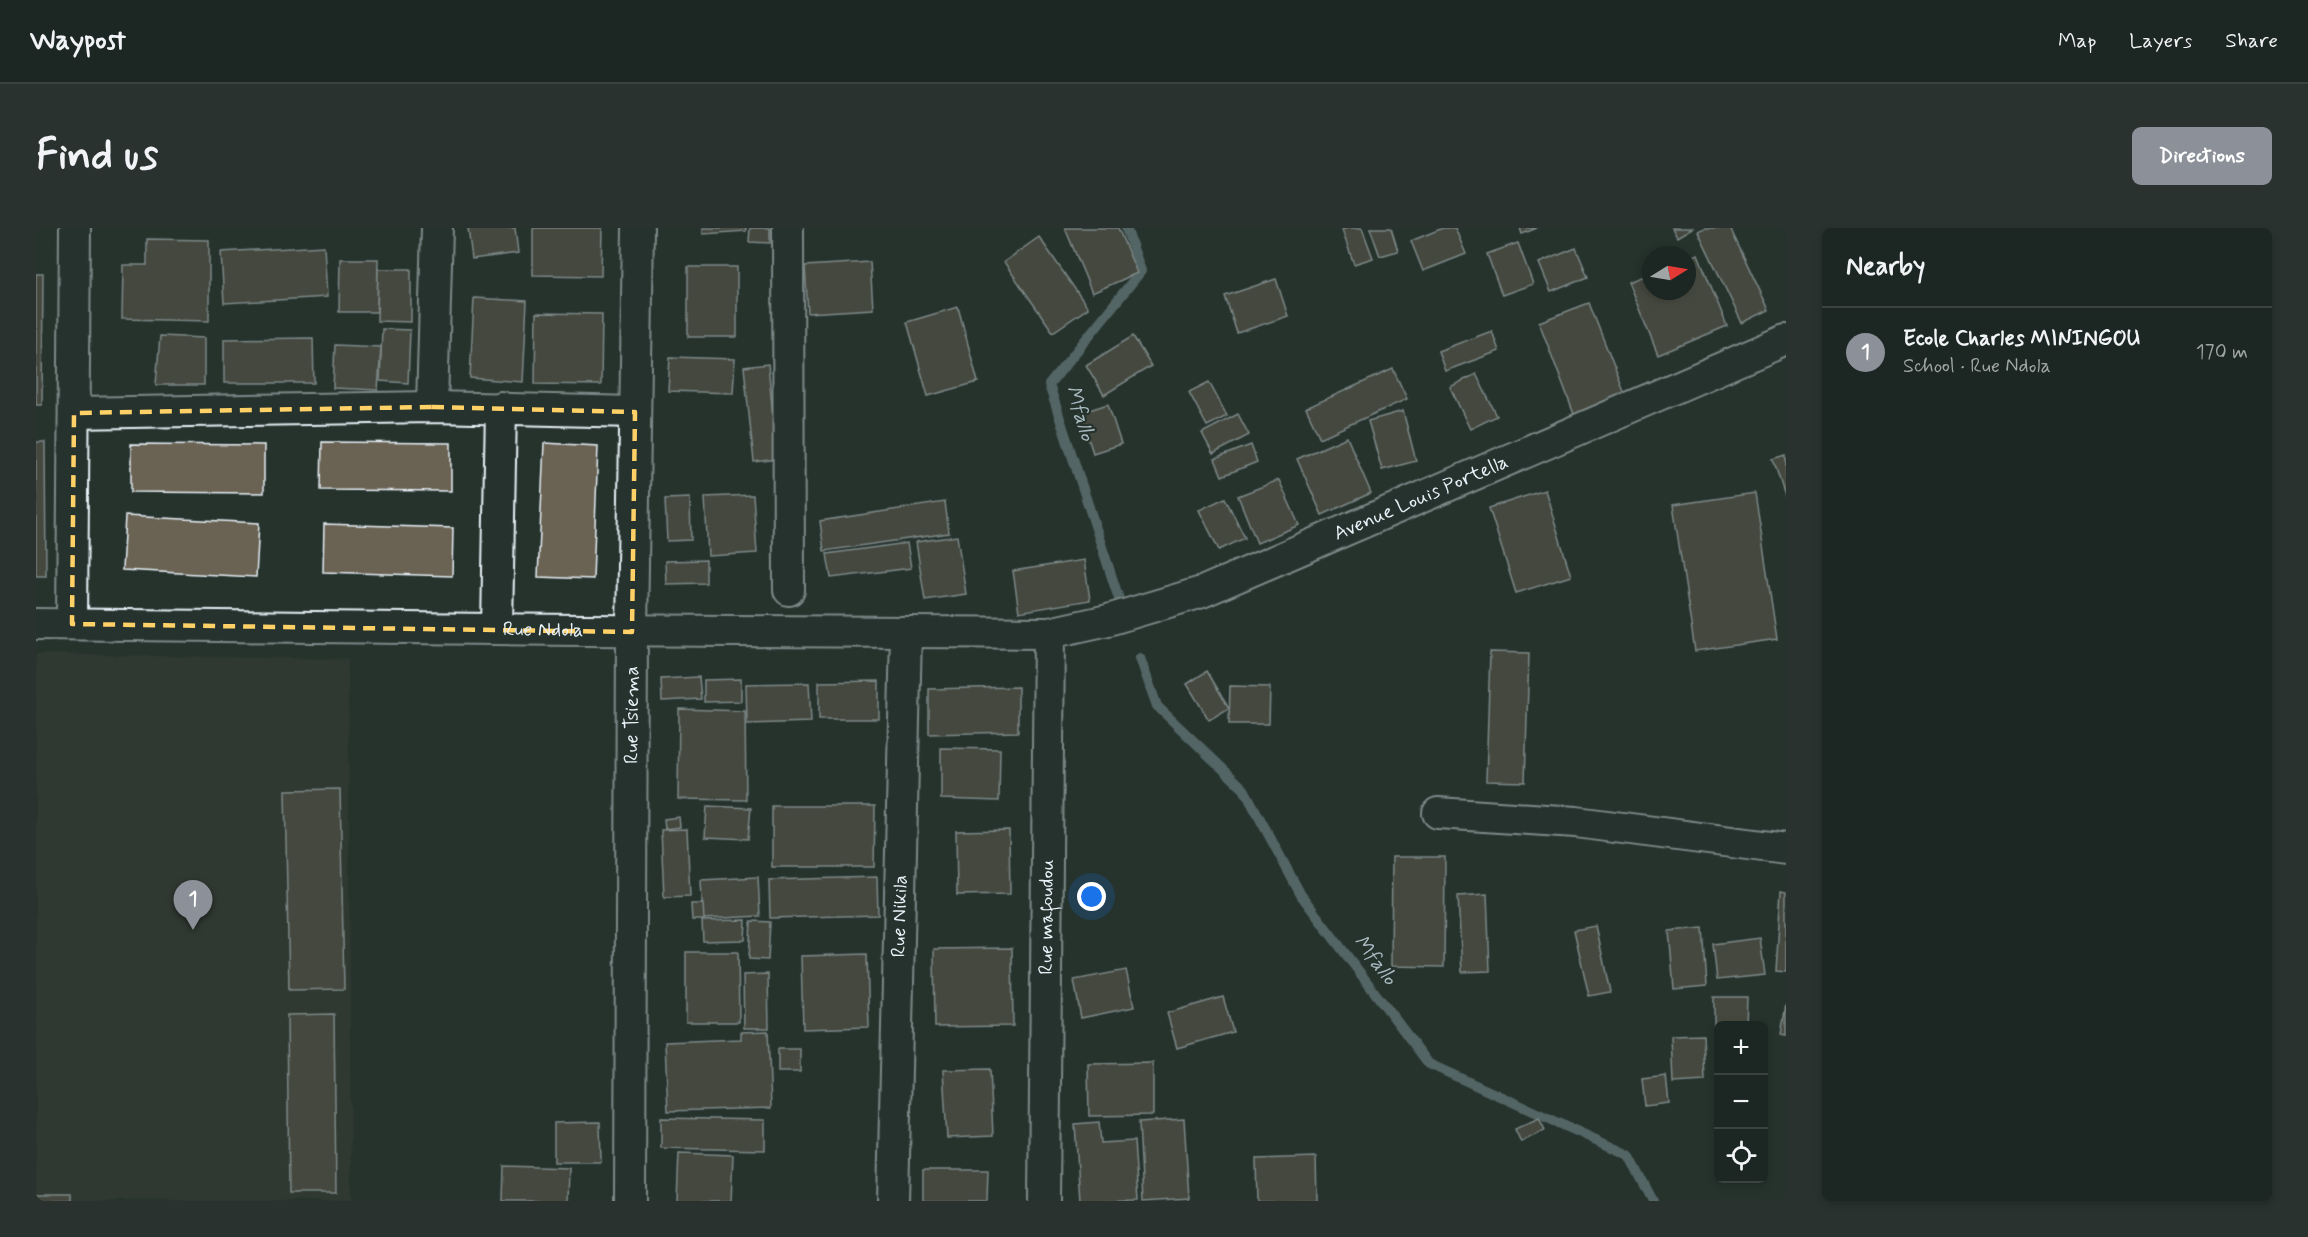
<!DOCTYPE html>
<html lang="en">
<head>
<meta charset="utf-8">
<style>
  :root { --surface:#1c2622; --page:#29322f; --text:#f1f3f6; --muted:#a0a5a5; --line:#3a4340; --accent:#8c9099 }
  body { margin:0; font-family:Mynerve,sans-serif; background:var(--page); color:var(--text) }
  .controls { position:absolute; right:18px; bottom:18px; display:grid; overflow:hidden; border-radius:9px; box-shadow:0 3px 9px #0003 }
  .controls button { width:54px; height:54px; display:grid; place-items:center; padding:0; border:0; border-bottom:2px solid var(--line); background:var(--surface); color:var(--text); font:30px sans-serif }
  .compass { position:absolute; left:1606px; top:18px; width:54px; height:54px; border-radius:50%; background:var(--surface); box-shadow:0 3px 9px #0003; rotate:79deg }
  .you { position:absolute; left:1056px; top:669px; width:21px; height:21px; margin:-15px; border:4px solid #fff; border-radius:50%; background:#1a73e8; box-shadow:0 0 0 9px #1a73e833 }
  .badge { display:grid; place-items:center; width:39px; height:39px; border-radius:50%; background:var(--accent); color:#fff; font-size:20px; font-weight:700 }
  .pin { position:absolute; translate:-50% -50px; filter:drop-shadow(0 2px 3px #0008) }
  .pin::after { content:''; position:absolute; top:32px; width:21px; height:18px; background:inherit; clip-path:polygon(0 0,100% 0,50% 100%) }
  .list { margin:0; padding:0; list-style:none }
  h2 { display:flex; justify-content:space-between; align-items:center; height:78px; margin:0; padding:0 24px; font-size:26px }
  h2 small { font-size:20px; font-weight:400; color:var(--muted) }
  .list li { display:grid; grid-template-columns:39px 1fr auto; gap:18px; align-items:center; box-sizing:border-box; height:90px; padding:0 24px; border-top:2px solid var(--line) }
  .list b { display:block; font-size:22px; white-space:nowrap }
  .list p { margin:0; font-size:20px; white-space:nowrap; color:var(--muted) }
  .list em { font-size:20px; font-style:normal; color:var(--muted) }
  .icon { flex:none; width:33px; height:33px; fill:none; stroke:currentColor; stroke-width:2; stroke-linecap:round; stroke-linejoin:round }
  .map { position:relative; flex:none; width:1750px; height:973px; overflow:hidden; border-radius:9px }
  header { display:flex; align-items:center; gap:36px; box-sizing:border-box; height:84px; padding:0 30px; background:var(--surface); border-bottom:2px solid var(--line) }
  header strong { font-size:28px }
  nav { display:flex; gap:33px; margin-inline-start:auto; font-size:21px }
  .intro { display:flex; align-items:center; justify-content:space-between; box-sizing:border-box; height:144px; padding:0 36px }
  h1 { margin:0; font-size:42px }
  .button { padding:15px 27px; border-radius:9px; background:var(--accent); color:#fff; font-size:21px; font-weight:700 }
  main { display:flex; gap:36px; padding:0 36px }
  aside { flex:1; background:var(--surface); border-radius:9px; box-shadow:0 3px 9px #0003 }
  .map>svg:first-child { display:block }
  .built { fill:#3a4138 }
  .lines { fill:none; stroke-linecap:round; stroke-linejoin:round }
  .stream { stroke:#8aa2a8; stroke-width:10 }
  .building { fill:#6a6252; stroke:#e8f1f8; stroke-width:1.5 }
  .street-casing { stroke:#e8f1f8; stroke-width:34 }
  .street { stroke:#26332d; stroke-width:30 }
  .marked { fill:none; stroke:#ffd166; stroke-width:4.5; stroke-dasharray:12 8; stroke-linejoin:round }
  .labels { text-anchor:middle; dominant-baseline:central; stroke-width:4.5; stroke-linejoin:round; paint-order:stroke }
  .street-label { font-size:20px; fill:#e8f1f8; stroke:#26332d }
  .water-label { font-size:21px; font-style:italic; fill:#aabcc2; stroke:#26332d }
</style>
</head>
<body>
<header>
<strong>Waypost</strong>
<nav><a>Map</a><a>Layers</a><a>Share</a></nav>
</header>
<div class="intro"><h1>Find us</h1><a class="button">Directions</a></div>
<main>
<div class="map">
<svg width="1750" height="973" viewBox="0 0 1750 973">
  <rect width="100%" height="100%" fill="#26332d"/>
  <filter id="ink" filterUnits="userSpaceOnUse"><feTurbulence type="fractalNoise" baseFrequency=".0167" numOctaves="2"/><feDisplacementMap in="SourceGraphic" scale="12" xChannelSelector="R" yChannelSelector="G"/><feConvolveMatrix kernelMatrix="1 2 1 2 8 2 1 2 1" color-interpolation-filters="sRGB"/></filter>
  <g filter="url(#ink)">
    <path class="built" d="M0 426 312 431 315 973H0Z"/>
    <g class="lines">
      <g class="stream">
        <path d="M1083 371 1013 157 1105 43 1090 0"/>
        <path d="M1104 430 1121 478 1208 561 1265 667 1393 836 1593 927 1617 973"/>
      </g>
    </g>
    <g class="building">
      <path d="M432 0H479L482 25 436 31Z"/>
      <path d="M497 0H566L565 48 497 47Z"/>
      <path d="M667 0H710V3L667 6Z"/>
      <path d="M714 0H734V15L713 14Z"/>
      <path d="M1029 0H1082L1101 45 1056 65Z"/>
      <path d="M1312 0H1326L1337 30 1318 36 1306 2Z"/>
      <path d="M1334 0H1355L1362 23 1344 28Z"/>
      <path d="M1407 0H1419L1430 26 1387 43 1375 13Z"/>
      <path d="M1484 0H1501L1486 6Z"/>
      <path d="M1636 0H1656L1641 9Z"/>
      <path d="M1668 0H1694L1733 82 1706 95 1662 3Z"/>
      <path d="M1003 9 1052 80 1017 104 968 34Z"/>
      <path d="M111 11 173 12V93L86 91 87 37H111Z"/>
      <path d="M1482 15 1497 56 1466 67 1451 26Z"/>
      <path d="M288 18 291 69 188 75 185 24Z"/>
      <path d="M1540 20 1552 49 1515 64 1503 35Z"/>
      <path d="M1662 26 1691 98 1622 127 1592 54 1615 45V63H1651V30Z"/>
      <path d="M304 31H342L341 84H303Z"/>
      <path d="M834 34 837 81 772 85 769 38Z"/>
      <rect x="652" y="39" width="49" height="70"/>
      <path d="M342 41H375V94L341 93Z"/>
      <path d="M0 46H7L6 177H0Z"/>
      <path d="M1240 51 1252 88 1201 105 1189 68Z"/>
      <path d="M438 70 491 73 487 154 434 150Z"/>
      <path d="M1553 75 1592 174 1541 194 1503 94Z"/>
      <path d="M922 79 942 154 892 168 871 94Z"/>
      <path d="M500 85 566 86 565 157 499 156Z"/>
      <path d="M346 101 374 102 372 155 344 153Z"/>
      <path d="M1456 103 1463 123 1409 143 1402 123Z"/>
      <path d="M124 108 168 110V157H120Z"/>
      <path d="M1097 108 1115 138 1068 167 1050 137Z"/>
      <path d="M277 110 278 155H188V111Z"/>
      <path d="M299 117 345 119 342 162 297 160Z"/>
      <path d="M634 129 699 131 697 165 632 163Z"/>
      <path d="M732 136 741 231 718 234 708 139Z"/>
      <path d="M1357 141 1371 171 1284 210 1270 180Z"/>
      <path d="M1440 146 1461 188 1434 201 1414 159Z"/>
      <path d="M1173 154 1191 188 1171 198 1153 164Z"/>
      <path d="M1072 176 1085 216 1057 225 1044 185Z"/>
      <path d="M1367 183 1380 233 1346 242 1332 193Z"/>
      <path d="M1202 186 1213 207 1177 226 1166 205Z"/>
      <path d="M1311 209 1335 265 1286 287 1261 231Z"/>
      <path d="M0 214H9L10 348H0Z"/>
      <path d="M286 214 415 215V263L285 262Z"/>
      <path d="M508 215 562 218 557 351 502 349Z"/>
      <path d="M95 216 228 217V265L95 264Z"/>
      <path d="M1215 217 1221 234 1186 248 1179 231Z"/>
      <path d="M1750 227V271L1737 231Z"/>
      <path d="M1243 252 1263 297 1221 315 1202 268Z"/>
      <path d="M1509 262 1535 348 1480 365 1453 280Z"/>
      <path d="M1719 265 1741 411 1659 423 1637 277Z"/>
      <path d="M717 267 721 325 672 328 669 269Z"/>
      <path d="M654 270 655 312 631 313 629 271Z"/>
      <path d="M1189 270 1209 310 1183 322 1163 282Z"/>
      <path d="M909 274 913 305 788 323 784 293Z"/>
      <path d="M89 288 223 295 220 349 86 342Z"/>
      <path d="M288 296 417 300 416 348 287 344Z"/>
      <path d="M921 308 930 366 889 372 880 314Z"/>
      <path d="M871 315 875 340 795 350 791 326Z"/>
      <path d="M670 332V355L630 356 629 333Z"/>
      <path d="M1048 332 1054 372 983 384 977 343Z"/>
      <path d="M1454 424 1493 425 1489 554 1450 553Z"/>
      <path d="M1171 443 1193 480 1173 492 1151 456Z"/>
      <path d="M663 449 665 471 626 473 625 451Z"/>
      <path d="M705 451V473L668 474V452Z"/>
      <path d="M843 453V491H783V454Z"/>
      <path d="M773 455 775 494 711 496 710 456Z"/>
      <path d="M1194 458 1234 459 1233 496H1193Z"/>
      <path d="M982 459V504L893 506V461Z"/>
      <path d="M643 481 709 483 710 572 642 571Z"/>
      <path d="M905 520 964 521 963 573 905 571Z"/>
      <path d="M304 561 308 761 253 762 249 562Z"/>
      <path d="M671 578 715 580 712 611 669 609Z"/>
      <path d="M736 578H839L838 639H736Z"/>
      <path d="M643 589 644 599 629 601 628 591Z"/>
      <path d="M651 601 654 668 628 669 625 602Z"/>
      <path d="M973 602 974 666 921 667 920 603Z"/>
      <path d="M1356 629H1409L1408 739 1355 738Z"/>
      <path d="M722 649 724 688 667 691 665 652Z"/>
      <path d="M841 649 842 687 734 690 733 652Z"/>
      <path d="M1745 663 1750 664V744L1740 743Z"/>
      <path d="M1451 666 1454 743 1426 744 1422 668Z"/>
      <path d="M655 676H667L668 692H656Z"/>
      <path d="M710 692 709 712 667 713 666 693Z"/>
      <path d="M715 693 734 694 732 732 713 731Z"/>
      <path d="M1560 698 1574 764 1553 768 1538 702Z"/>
      <path d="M1667 700 1671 758 1638 761 1633 703Z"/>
      <path d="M1724 710 1729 747 1681 752 1677 716Z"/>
      <path d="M976 720 977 798 899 799 898 721Z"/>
      <path d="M650 724H702L703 794H650Z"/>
      <path d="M831 726 833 799 767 801 765 728Z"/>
      <path d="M1090 742 1098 779 1045 790 1038 752Z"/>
      <path d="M732 746 733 800H708L707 747Z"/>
      <path d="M1187 769 1197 804 1141 820 1131 785Z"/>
      <path d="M1678 769H1711L1710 798H1682V807L1678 806Z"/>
      <path d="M1750 776V808L1745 807Z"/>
      <path d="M298 786 300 965H253L251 787Z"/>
      <path d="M732 803 735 880 632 883 629 814 705 811V804Z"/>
      <path d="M1667 807 1669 853 1637 855 1635 808Z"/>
      <rect x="742" y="821" width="22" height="23"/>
      <path d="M1117 835V887L1053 888 1052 836Z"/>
      <path d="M954 841 957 908 911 910 907 842Z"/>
      <path d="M1630 848 1633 875 1609 878 1606 851Z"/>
      <path d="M625 890 729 892V922L625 920Z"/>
      <path d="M1503 890 1509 902 1485 914 1479 901Z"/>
      <path d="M1148 891 1153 970 1107 973 1103 894Z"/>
      <path d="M564 894 565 934H518V895Z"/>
      <path d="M1063 894 1065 915 1098 913 1102 972 1044 973 1039 896Z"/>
      <path d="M643 925 697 927 695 973H641Z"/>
      <path d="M1280 929 1281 972 1221 973 1220 931Z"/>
      <path d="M468 938 533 940 532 973H467Z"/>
      <path d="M887 942H952L951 973H887Z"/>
      <rect x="1" y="966" width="35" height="7"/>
    </g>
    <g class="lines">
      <defs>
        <g id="street">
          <path d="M752 0 753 362"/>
          <path d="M396 179 401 0"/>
          <path d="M38 185 396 179 599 184"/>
          <path id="s1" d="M0 396C338 400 675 404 1013 405L1072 392 1166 364 1750 112"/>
          <path d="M36 396 39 0"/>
          <path d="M461 399 465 179"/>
          <path d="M1402 585 1540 594 1750 621"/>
          <path id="s2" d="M594 973 596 404 602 0"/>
          <path id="s3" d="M857 973 870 405"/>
          <path id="s4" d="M1008 973 1013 405"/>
        </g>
      </defs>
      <use href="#street" class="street-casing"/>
      <use href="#street" class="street"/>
    </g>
  </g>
  <path d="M0 0H1750V973H0ZM396 179 599 184 596 404 36 396 38 185Z" fill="#26332d" fill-opacity=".55" fill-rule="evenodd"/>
  <path class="marked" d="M396 179 599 184 596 404 36 396 38 185Z"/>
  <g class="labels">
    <g class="street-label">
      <text stroke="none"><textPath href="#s1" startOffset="1410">Avenue Louis Portella</textPath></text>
      <text stroke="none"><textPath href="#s1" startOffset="507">Rue Ndola</textPath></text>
      <text stroke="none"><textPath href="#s2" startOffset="486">Rue Tsiema</textPath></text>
      <text stroke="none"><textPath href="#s3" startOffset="285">Rue Nikila</textPath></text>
      <text stroke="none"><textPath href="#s4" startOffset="284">Rue mafoudou</textPath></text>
    </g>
    <g class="water-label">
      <text transform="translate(1044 185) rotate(74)">Mfallo</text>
      <text transform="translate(1339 732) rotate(53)">Mfallo</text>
    </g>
  </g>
</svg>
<div class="controls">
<button>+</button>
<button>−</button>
<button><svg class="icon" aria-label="locate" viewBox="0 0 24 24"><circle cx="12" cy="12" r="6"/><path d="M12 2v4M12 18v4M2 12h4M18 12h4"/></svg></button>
</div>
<svg class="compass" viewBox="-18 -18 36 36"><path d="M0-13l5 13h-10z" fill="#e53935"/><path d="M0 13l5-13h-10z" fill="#a0a5a5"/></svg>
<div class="you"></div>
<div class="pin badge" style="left:157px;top:702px">1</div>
</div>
<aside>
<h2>Nearby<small></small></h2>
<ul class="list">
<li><span class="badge">1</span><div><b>Ecole Charles MININGOU</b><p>School · Rue Ndola</p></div><em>170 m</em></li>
</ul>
</aside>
</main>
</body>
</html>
